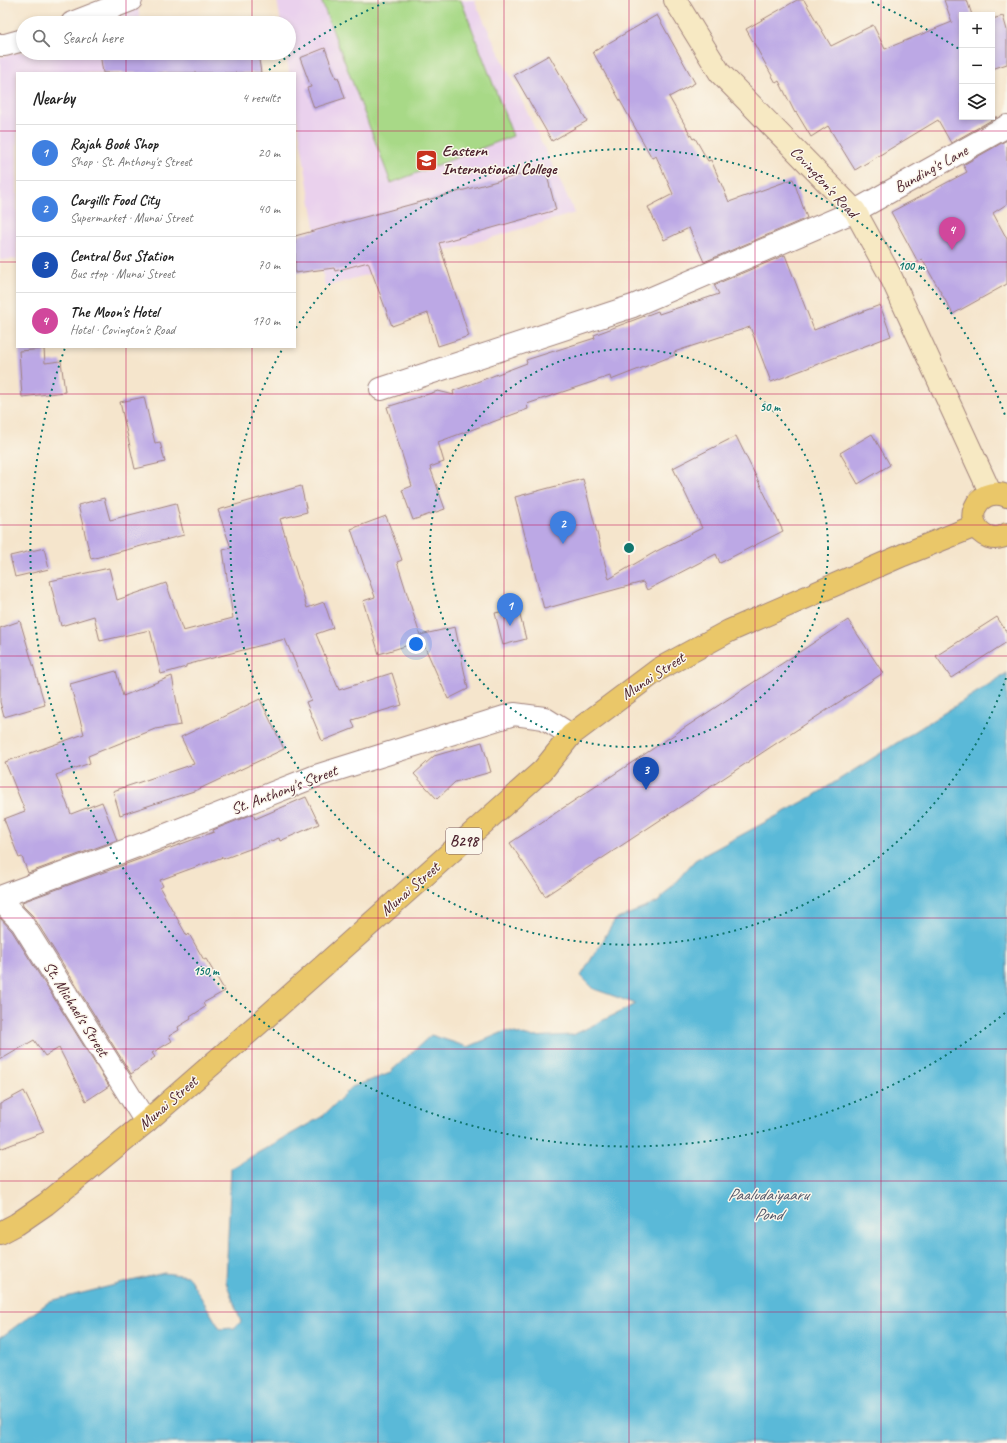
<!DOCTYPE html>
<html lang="en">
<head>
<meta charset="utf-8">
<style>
  :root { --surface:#fff; --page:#f6f6f6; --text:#222; --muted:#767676; --line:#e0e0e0; --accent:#c8321e }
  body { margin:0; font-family:Caveat,sans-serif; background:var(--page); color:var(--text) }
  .controls { position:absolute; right:12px; top:12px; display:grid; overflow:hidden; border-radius:0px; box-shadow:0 2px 6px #0003 }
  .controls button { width:36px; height:36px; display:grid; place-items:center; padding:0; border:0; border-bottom:1px solid var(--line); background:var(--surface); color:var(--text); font:20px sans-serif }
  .you { position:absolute; left:416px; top:644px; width:14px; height:14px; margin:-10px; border:3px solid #fff; border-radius:50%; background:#1a73e8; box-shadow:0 0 0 6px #1a73e833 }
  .badge { display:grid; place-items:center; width:26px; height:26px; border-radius:50%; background:var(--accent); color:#fff; font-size:13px; font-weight:700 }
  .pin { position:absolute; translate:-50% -33px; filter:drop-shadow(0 1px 2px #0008) }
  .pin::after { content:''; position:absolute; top:21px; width:14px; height:12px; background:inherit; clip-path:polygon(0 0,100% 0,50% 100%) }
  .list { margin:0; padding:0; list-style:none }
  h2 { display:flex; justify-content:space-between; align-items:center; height:52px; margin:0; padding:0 16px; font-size:17px }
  h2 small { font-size:13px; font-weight:400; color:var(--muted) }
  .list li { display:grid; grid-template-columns:26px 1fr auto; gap:12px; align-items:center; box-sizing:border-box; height:56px; padding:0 16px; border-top:1px solid var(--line) }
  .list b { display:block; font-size:15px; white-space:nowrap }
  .list p { margin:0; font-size:13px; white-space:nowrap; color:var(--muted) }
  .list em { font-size:13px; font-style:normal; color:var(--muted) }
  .icon { flex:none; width:22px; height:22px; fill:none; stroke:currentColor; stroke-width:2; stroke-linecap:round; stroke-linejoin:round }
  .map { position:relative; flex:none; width:1007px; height:1443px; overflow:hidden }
  .search { position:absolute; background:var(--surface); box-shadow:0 2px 6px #0003; left:16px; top:16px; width:280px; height:44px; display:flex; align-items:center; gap:10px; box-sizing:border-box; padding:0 14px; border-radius:22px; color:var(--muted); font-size:15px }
  .panel { position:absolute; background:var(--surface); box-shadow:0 2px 6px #0003; left:16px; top:72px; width:280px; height:276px; border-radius:0px }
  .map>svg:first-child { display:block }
  .built { fill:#ead1ed }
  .green { fill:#a8d987; stroke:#797c59 }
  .water { fill:#5ab9d8; stroke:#526c82 }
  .building { fill:#bca8e5 }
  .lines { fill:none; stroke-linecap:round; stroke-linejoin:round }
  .minor-casing { stroke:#a0827c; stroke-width:24 }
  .secondary-casing { stroke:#a0827c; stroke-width:24 }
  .primary-casing { stroke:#a0827c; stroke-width:24 }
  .minor { stroke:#fff; stroke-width:22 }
  .secondary { stroke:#f7e9c3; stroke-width:22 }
  .primary { stroke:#eac769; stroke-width:22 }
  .grid { fill:none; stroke:#c2185b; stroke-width:1; stroke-opacity:0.55 }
  .ring { fill:none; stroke:#0f766e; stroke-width:2; stroke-dasharray:2 4 }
  .labels { text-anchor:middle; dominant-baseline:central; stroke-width:3; stroke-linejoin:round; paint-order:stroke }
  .shield { fill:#fbf7ec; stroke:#7f6065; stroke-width:1 }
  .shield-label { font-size:15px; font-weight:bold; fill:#4a1f2b }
  .poi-label { font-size:16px; font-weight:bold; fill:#4a1f2b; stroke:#fbf7ec; text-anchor:start }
  .street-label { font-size:16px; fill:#4a1f2b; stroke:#fbf7ec }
  .water-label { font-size:17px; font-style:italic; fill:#505568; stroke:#fbf7ec }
  .centre { fill:#0f766e; stroke:#fbf7ec; stroke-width:2 }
  .ring-label { font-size:12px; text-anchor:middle; font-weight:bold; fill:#0f766e; stroke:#fbf7ec; stroke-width:3; stroke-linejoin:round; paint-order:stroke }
</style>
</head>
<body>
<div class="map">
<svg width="1007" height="1443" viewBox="0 0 1007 1443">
  <rect width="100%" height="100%" fill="#fbf7ec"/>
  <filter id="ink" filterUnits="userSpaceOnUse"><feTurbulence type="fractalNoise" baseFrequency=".025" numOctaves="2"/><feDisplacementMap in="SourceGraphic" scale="8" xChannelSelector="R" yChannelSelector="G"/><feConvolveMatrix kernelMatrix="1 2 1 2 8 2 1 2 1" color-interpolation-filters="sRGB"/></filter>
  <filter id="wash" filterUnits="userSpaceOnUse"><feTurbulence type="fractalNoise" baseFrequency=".012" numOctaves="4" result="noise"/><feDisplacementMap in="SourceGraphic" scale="16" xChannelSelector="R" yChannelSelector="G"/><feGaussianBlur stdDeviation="0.9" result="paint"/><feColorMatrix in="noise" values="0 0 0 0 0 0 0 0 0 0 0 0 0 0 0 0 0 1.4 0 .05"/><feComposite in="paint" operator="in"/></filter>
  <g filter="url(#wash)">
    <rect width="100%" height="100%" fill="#f5e5cc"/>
    <g class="built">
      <path d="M277 0H474L575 213 325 287 295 107V73H289L286 53H289V23H281Z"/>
      <path d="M138 8 141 23H102Z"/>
      <path d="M23 51V53H146L150 73H17V259L0 260V57Z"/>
    </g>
    <path class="green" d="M321 0H461L513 136 391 183Z"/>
    <path class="water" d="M1007 673V1443H0V1338L50 1301 164 1273 188 1276 220 1329 234 1328 241 1322 226 1282 231 1168 323 1116 352 1087 388 1074 431 1035 468 1047 506 1031 531 1037 573 1035 636 1004 594 989 581 976 615 920 658 902 695 860 810 798Z"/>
    <g id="blocks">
      <g class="building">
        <path d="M797 0H804L831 46 873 25 885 49 952 22 944 0H967L972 15H962V117H997L951 143 938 120 855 170 828 126 811 137 796 112 795 113 779 81 776 83 746 29Z"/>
        <path d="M657 15 695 83 669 97 693 139 695 138 708 161 711 160 729 202 793 179 807 218 704 262 689 228 664 240 648 207 673 194 656 156 652 158 593 52Z"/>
        <path d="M1003 16 1007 30V64L992 69V19Z"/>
        <path d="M253 18 254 23H220Z"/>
        <path d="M325 48 336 78 338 77 345 98 314 108 307 88 311 87 300 58Z"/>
        <path d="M100 53H258L261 73H103Z"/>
        <path d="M549 55 587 121 552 141 514 75Z"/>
        <path d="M1007 140V204L993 213 1007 239V284L953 314 922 259 918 262 891 212 967 172 963 165Z"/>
        <path d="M545 168 556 210 439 243 469 336 438 346 428 313 392 326 368 262 335 271 334 268 295 273V236Z"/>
        <path d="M785 255 814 330 880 305 891 336 771 382 750 327 674 352 675 355 611 380 610 376 527 404 528 409 438 442 444 462 430 467 445 509 413 520 402 490 412 486 387 407 438 391 454 395 453 391 527 363 526 360 595 338 594 335 658 311 659 314 719 294 714 285Z"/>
        <path d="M44 349 45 363 61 361 65 392 22 397 19 351Z"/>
        <path d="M144 397 155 443 160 442 165 462 135 469 120 402Z"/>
        <path d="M872 434 890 465 858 484 840 453Z"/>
        <path d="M736 436 783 531 720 563 716 554 647 590 643 582 544 609 515 497 583 479 609 579 655 552 702 528 673 468Z"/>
        <path d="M301 486 307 512 280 519 307 608 324 602 333 628 316 634 339 690 392 673 402 705 352 720 355 728 322 741 306 702 311 700 285 639 186 665V667L161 674 150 630 100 641 94 616 61 626 50 581 109 568 117 600 166 583 183 631 233 618 223 550 231 548 218 510Z"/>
        <path d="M104 498 110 520 176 503 184 535 91 559 78 505Z"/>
        <path d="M386 516 402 560 397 562 420 635 455 627 468 689 448 699 420 636 422 641 379 654 363 601 375 597 351 529Z"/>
        <path d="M44 548 49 569 15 577 10 556Z"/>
        <path d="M518 608 526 639 503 645 495 613Z"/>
        <path d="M997 617 1007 633V642L951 678 936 656Z"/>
        <path d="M848 620 883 673 545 896 510 843Z"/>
        <path d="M20 621 45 705 4 717 0 702V628Z"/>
        <path d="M116 671 123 696 172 676 181 725 155 729 88 756 90 763 56 775 71 814 102 802 117 840 28 873 22 857 19 858 4 819 25 811 5 762 84 734 70 684Z"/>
        <path d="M260 699 284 749 197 790 120 815 113 791 194 764 181 737Z"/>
        <path d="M482 742 491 772 455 782 437 799 414 774 434 756Z"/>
        <path d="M306 797 319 824 280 841 279 838 223 859V857L160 880 163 886 160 888 187 936 189 934 204 960 206 959 225 991 203 1003 205 1007 190 1017 191 1019 178 1027 179 1030 169 1036 172 1041 152 1053 155 1057 131 1074 33 916 23 906 22 902 214 832 213 830 253 814 255 819Z"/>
        <path d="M0 918 12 931 109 1086 86 1101 59 1048 45 1056 34 1040 0 1060Z"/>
        <path d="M24 1091 44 1132 0 1149V1104Z"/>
      </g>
    </g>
  </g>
  <g filter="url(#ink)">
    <use href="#blocks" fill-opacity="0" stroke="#a0827c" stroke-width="1"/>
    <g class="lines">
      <defs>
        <g id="minor">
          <path d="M72 23 131 0"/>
          <path d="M0 45H5L23 40"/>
          <path d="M381 389 633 306 855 211 1007 126"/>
          <path d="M0 897 148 842 316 776 514 714 544 718 571 735"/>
          <path d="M0 900 22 923 146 1122"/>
        </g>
        <path id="secondary" d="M675 0 720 73 855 211 890 275 991 494"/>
        <g id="primary">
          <path d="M1007 496C976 484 959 525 989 537 995 539 1002 538 1007 534"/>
          <path d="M0 1233 17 1224 46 1204 146 1122 264 1019 543 770 571 735 659 669 729 631 903 555 975 526"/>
        </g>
      </defs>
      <use href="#minor" class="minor-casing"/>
      <use href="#secondary" class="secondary-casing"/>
      <use href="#primary" class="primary-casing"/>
      <use href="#minor" class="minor"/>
      <use href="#secondary" class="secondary"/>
      <use href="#primary" class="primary"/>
    </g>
  </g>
  <path class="grid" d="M126 0V23M252 0V23M378 0V1443M504 0V1443M629 0V1443M755 0V1443M881 0V1443M126 53V73M252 53V73M0 131H17M295 131H1007M0 262H17M295 262H1007M126 347V1443M252 347V1443M0 394H1007M0 525H1007M0 656H1007M0 787H1007M0 918H1007M0 1049H1007M0 1181H1007M0 1312H1007"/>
  <g class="ring">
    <circle cx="629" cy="548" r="199"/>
    <path d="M1006 678A399 399 0 1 1 283 348M296 328A399 399 0 0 1 1006 418"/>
    <path d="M1005 1013A598 598 0 0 1 65 348M269 70A598 598 0 0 1 386 2M872 2A598 598 0 0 1 959 49"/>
  </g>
  <defs>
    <symbol id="school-square" viewBox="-11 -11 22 22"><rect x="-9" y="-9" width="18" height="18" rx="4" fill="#c8321e" stroke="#fbf7ec"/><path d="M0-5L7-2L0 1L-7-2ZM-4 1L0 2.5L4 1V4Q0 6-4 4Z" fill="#fff"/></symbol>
  </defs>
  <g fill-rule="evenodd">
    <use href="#school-square" x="414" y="148" width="25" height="25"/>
  </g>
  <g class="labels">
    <rect class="shield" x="446" y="828" width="36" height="26" rx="3"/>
    <g class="shield-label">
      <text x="464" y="841">B298</text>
    </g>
    <g class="poi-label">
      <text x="442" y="151">Eastern<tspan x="442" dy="18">International College</tspan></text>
    </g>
    <g class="street-label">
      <text transform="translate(931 169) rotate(-29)">Bunding's Lane</text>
      <text transform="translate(824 182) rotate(47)">Covington's Road</text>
      <text transform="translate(653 676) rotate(-33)">Munai Street</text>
      <text transform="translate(284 790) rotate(-21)">St. Anthony's Street</text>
      <text transform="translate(410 889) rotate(-41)">Munai Street</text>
      <text transform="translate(76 1009) rotate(58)">St. Michael's Street</text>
      <text transform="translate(168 1103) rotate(-41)">Munai Street</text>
    </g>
    <g class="water-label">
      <text x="768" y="1194">Paaludaiyaaru<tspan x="768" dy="20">Pond</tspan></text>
    </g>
  </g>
  <circle cx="629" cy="548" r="6" class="centre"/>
  <g class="ring-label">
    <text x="911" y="270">100 m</text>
    <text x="770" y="411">50 m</text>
    <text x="206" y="975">150 m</text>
  </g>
</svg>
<div class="controls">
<button>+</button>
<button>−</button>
<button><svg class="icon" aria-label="layers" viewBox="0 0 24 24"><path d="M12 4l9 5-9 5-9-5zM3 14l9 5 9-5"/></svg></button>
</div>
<div class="you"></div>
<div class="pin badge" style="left:510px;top:626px;background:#3f7fe0">1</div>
<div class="pin badge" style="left:563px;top:544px;background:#3f7fe0">2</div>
<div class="pin badge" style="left:646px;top:790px;background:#1a4fb4">3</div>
<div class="pin badge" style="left:952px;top:250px;background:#d1479c">4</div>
<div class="search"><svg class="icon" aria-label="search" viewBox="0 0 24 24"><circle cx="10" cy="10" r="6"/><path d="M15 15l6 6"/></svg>Search here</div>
<section class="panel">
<h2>Nearby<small>4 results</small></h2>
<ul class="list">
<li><span class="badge" style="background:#3f7fe0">1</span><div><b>Rajah Book Shop</b><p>Shop · St. Anthony's Street</p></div><em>20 m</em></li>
<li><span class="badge" style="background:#3f7fe0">2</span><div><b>Cargills Food City</b><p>Supermarket · Munai Street</p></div><em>40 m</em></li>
<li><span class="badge" style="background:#1a4fb4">3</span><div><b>Central Bus Station</b><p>Bus stop · Munai Street</p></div><em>70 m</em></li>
<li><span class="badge" style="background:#d1479c">4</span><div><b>The Moon's Hotel</b><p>Hotel · Covington's Road</p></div><em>170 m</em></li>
</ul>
</section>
</div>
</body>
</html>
